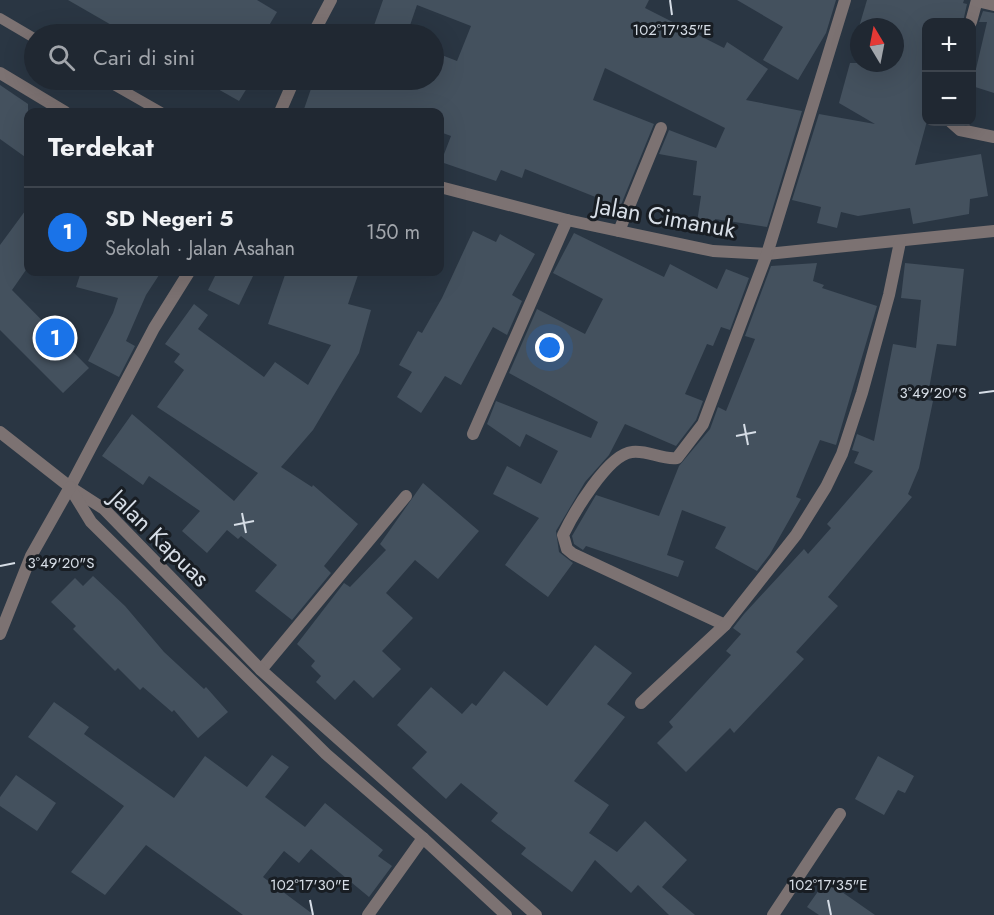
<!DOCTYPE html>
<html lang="id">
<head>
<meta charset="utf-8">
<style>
  :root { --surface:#202832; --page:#28303a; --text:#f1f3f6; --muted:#a2a6ac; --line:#3d444d; --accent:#1a73e8 }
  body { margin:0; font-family:Jost,sans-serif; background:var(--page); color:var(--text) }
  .controls { position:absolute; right:18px; top:18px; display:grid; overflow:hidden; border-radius:12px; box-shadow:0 6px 24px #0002 }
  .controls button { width:54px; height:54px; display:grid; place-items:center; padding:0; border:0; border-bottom:2px solid var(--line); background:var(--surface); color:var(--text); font:30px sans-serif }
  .compass { position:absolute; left:850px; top:18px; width:54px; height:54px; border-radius:50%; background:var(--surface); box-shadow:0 6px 24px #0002; rotate:350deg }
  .you { position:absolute; left:550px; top:348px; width:21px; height:21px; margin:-15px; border:4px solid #fff; border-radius:50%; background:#1a73e8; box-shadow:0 0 0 9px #1a73e833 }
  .badge { display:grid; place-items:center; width:39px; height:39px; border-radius:50%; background:var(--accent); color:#fff; font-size:20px; font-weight:700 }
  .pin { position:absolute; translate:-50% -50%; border:3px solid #fff; box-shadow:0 2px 6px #0006 }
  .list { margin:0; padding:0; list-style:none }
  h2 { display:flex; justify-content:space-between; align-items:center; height:78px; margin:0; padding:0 24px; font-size:26px }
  h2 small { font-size:20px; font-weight:400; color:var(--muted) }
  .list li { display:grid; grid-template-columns:39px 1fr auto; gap:18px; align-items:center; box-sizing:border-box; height:90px; padding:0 24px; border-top:2px solid var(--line) }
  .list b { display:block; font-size:22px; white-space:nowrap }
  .list p { margin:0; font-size:20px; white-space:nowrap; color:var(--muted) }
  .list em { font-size:20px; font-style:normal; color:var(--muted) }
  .icon { flex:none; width:33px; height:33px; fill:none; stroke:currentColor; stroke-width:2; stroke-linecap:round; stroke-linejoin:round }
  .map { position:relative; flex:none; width:994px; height:915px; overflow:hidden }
  .search { position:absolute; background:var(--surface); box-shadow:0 6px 24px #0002; left:24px; top:24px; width:420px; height:66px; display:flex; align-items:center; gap:15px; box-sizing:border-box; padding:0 21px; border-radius:33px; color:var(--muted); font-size:22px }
  .panel { position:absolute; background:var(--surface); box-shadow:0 6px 24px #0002; left:24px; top:108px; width:420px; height:168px; border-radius:12px }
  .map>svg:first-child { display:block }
  .building { fill:#44515e }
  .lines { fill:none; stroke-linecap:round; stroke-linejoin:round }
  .service { stroke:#7c7272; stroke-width:10 }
  .minor { stroke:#7c7272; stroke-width:12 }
  .tertiary { stroke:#7c7272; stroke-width:12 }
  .ticks { fill:none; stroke:#d6dde6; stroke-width:2 }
  .labels { text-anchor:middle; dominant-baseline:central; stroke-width:6; stroke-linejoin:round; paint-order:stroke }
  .street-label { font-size:24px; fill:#d6dde6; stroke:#181d23 }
  .ticks-label { font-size:15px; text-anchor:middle; fill:#d6dde6; stroke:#181d23; stroke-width:6; stroke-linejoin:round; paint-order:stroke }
</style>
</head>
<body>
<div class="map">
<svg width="994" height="915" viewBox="0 0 994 915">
  <rect width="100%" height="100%" fill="#2a3643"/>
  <g class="building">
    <path d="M68 0H257L277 12 264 34H127Z"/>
    <path d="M383 0H649L645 8 724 48 727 42 768 69 746 100 802 111 767 227 715 219 712 232 696 229 701 196 693 195 697 161 659 154 669 130 716 148 725 128 605 68 593 100 654 124 616 217 599 210 603 200 525 169 522 178 501 170 496 181 441 162 451 136 440 132V112H303L314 80H434V52L457 61 471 26 417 5 407 34H371Z"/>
    <path d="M737 0H836L826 33 798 80 763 60 783 27Z"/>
    <path d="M867 0H964L963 3 967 4 963 22H927V121L915 165 981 154 988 196 970 199 969 214 913 224 910 208 858 216 841 212 837 228 817 223 821 207 792 200 819 114 875 124 839 103 850 63H895V27H859Z"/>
    <path d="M983 11 994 13V93L972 86 987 22H979Z"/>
    <path d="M202 80H252L239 101Z"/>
    <path d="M0 85 28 104V159L0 139Z"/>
    <path d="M28 207V267L12 290 89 368 63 393 0 330V245Z"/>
    <path d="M473 231 496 242 500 234 535 254 512 295 522 301 507 335 493 327 461 385 445 376 421 413 397 397 412 372 399 365 418 331 422 333 442 298Z"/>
    <path d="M574 233 664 277 670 264 717 289 726 269 749 278 730 330 721 327 713 346 707 344 685 394 703 401 696 420 676 446 625 424 609 455 585 482 556 531 559 552 573 563 548 597 505 565 539 518 493 494 507 466 541 484 558 451 526 434 520 447 487 424 496 401 591 438 598 422 509 373 537 309 585 334 603 299 553 273Z"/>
    <path d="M817 263 813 281 824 285 822 288 877 306 836 445 820 440 796 497 801 499 770 554 757 571 715 548 726 527 682 510 667 555 684 561 678 577 586 546 583 550 574 544 572 536 596 495 659 516 679 466 710 429 718 407 726 411 755 339 745 336 771 266Z"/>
    <path d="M905 263 964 269 956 346 937 344 927 400 933 401 919 468 908 494 912 497 828 597 838 606 796 652 804 659 734 733 730 728 686 772 657 743 673 727 669 722 731 655 726 651 741 634 733 628 744 614 804 549 808 554 831 528 827 524 873 471 854 463 859 452 852 450 857 434 874 441 893 344 916 348 921 300 901 298Z"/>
    <path d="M81 272H161L146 295 126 341 135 346 119 377 88 361 113 313 118 298 76 287Z"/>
    <path d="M217 272H255L239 305 208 290Z"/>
    <path d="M286 272H359L348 304 371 310 359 353 313 430 281 467 312 487 313 485 358 524 324 566 331 573 292 620 255 591 277 565 241 536 238 539 227 530 207 553 182 531 200 511 149 476 143 485 102 456 132 414 234 501 258 473 157 407 184 370 174 362 180 354 165 344 194 304 208 315 198 329 264 377 275 362 308 385 331 345 268 324Z"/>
    <path d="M423 483 479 531 438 579 415 560 386 593 413 618 382 651 401 669 373 698 354 680 335 700 316 682 321 676 311 666 315 661 297 644 344 583 350 587 386 550 380 544Z"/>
    <path d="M93 576 125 606 164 652 204 689 206 687 228 712 198 738 174 710 172 712 143 687 140 690 118 668 115 671 73 629 76 626 51 602 75 578 83 586Z"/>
    <path d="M595 645 632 673 607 704 625 717 574 781 609 805 589 833 617 852 645 821 687 860 662 887 695 915H669L638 885 631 893 595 860 572 892 521 854 526 848 491 821 498 813 461 783 446 799 412 768 427 752 397 725 431 687 462 714 472 703 476 706 504 671 547 706Z"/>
    <path d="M54 702 89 727 84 734 174 798 205 756 247 787 272 755 289 767 265 797 305 827 325 803 383 850 378 856 392 866 369 897 311 849 299 863 284 851 263 877 314 915H243L146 845 105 895 71 872 124 806 28 737Z"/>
    <path d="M878 756 914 776 905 793 898 790 884 815 855 799Z"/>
    <path d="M16 775 56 803 37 831 0 806V797Z"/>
    <path d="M826 880 842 892 875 915H819L807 907Z"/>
  </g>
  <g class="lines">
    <g class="service">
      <path d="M0 18 34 38"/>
      <path d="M105 80 161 112"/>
    </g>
    <g class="minor">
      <path d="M977 1 994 5"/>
      <path d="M971 22 977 0"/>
      <path d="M313 34 331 0"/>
      <path d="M0 73 65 112"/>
      <path d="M280 112 294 80"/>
      <path d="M951 122 960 130 994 137"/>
      <path d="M440 187 567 220 713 251 767 254 994 231"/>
      <path d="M619 231 661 128"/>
      <path d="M473 434 567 220"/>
      <path d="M70 487 154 328 189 272"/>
      <path d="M725 625 573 554 567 549 563 535C573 514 608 454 632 452 648 450 662 460 677 458L703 424 767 254 845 0"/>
      <path d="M261 670 406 496"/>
      <path d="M641 703 725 625 796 535 826 487 842 454 862 393 889 295 900 242"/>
      <path d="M368 915 423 838"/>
      <path d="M773 915 840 814"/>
    </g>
    <g class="tertiary">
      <path d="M0 432 70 487 104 509 261 670 536 915"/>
      <path d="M72 491 91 522 326 754 423 838 506 915"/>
      <path d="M0 634 31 556 70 487"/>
    </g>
  </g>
  <path class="ticks" d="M670 0 672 15M979 393 994 391M744 424 748 445M736 436 756 432M242 513 246 533M234 525 254 521M0 566 15 563M310 900 313 915M828 900 831 915"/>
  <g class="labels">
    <g class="street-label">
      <text transform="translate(665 217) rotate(10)">Jalan Cimanuk</text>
      <text transform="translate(160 538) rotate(44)">Jalan Kapuas</text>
    </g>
  </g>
  <g class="ticks-label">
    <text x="672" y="35">102°17'35"E</text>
    <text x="933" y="398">3°49'20"S</text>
    <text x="61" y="568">3°49'20"S</text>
    <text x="310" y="890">102°17'30"E</text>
    <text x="828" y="890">102°17'35"E</text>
  </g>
</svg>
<div class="controls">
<button>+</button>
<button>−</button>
</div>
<svg class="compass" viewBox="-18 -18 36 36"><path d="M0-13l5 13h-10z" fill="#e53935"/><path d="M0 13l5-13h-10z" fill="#a2a6ac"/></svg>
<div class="you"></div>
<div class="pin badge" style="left:55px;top:338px">1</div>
<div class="search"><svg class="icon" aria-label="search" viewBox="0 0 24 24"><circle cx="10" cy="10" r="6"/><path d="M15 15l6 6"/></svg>Cari di sini</div>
<section class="panel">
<h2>Terdekat<small></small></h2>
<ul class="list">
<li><span class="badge">1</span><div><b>SD Negeri 5</b><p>Sekolah · Jalan Asahan</p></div><em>150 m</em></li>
</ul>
</section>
</div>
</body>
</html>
